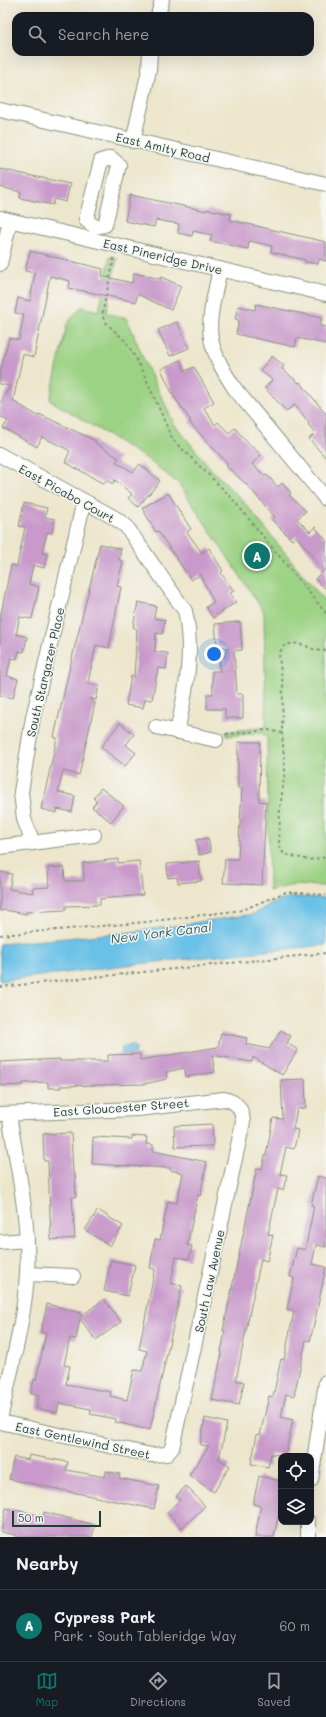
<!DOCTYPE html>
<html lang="en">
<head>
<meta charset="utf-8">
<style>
  :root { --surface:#171b24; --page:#242831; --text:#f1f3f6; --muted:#9ea1a6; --line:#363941; --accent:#0f766e }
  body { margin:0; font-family:Mali,sans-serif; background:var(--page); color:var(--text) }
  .controls { position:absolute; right:12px; bottom:12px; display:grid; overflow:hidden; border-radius:8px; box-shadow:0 4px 16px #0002 }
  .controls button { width:36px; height:36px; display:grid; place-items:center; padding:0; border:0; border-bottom:1px solid var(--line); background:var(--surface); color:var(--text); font:20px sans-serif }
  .scale { position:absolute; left:12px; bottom:10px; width:89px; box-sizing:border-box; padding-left:4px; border:2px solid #1f3d34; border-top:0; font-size:11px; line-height:14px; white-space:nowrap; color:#1f3d34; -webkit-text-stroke:3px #f6f6f2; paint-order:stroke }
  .you { position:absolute; left:214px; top:654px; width:14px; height:14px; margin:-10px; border:3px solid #fff; border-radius:50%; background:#1a73e8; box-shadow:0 0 0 6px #1a73e833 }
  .badge { display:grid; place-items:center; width:26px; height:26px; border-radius:50%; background:var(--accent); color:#fff; font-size:13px; font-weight:700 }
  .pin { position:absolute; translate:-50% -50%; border:2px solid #fff; box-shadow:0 1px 4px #0006 }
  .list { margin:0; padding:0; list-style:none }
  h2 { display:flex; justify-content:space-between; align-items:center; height:52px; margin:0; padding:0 16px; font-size:17px }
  h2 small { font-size:13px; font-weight:400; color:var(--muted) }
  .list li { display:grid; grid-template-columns:26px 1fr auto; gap:12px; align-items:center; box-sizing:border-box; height:72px; padding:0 16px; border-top:1px solid var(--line) }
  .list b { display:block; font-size:15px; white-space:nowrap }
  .list p { margin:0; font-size:13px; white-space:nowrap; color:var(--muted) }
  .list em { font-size:13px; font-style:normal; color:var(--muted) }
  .icon { flex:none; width:22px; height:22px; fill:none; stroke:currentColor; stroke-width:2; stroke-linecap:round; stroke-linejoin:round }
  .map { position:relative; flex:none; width:326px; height:1537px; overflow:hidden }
  .search { position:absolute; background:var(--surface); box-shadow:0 4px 16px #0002; left:12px; right:12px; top:12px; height:44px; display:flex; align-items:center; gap:10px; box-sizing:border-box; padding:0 14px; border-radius:12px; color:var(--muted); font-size:15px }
  .sheet { height:124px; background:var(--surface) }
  nav { display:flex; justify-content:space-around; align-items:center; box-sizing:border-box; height:56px; border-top:1px solid var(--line); background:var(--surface); font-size:11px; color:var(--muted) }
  nav a { display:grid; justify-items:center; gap:2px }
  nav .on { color:var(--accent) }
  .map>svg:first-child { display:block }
  .green { fill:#9cd284; stroke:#5e885c }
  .water { fill:#6ac1e7; stroke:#447f8e }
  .building { fill:#c899ca }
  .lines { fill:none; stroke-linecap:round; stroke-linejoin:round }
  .minor-casing { stroke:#869280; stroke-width:16 }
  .path { stroke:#869280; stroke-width:2; stroke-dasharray:3 3; stroke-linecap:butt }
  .minor { stroke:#fff; stroke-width:14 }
  .labels { text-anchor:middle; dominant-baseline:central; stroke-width:3; stroke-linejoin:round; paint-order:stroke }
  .street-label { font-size:12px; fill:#1f3d34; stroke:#f6f6f2 }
  .water-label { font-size:13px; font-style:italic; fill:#325e61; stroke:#f6f6f2 }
</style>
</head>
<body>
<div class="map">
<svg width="326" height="1537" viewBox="0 0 326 1537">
  <rect width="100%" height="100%" fill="#f6f6f2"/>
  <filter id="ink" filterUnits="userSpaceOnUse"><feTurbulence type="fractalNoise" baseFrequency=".025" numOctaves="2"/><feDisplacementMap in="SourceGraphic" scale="8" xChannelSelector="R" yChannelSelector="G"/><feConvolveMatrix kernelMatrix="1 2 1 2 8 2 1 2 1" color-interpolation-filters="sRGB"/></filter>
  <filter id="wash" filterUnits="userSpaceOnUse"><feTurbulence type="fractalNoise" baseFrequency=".012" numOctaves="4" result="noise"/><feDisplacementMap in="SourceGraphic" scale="16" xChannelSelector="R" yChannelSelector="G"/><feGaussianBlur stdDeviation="0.9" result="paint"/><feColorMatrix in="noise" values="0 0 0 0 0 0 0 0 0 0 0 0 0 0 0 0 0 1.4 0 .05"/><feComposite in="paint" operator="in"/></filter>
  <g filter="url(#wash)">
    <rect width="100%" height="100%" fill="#ede6cc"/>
    <path class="green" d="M110 257 117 258 106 313 127 318 146 365 175 425 211 469 242 500 326 603V886L293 885 269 891 267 738 262 733 227 736 226 732 266 727 264 612 179 484 147 459 50 400 67 324 81 307 99 311Z"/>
    <g class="water">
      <path d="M293 897 326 898V945L127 965 0 981V944L132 932 254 914 272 903Z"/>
      <path d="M133 1045 137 1049 134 1054H121L122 1047Z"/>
    </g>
    <g id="blocks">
      <g class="building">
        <path d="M0 169 70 184 66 202 54 199 53 205 20 198 21 192 0 187Z"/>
        <path d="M130 195 207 211V209L231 214 230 220 326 242V261L319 259 318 264 305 262V260L271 252 272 246 249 241 248 249 210 241 212 235 193 231 192 236 178 233 179 224 156 220 154 227 125 221Z"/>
        <path d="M30 251 103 269 102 276 132 283 134 273 161 279V277L181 286 171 310 137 294 136 302 98 294 69 288 70 281 50 276 34 357 23 354 13 401 38 416 39 414 96 441 95 443 119 458 116 462 133 472 140 464 160 481 138 507 128 498 132 494 115 480 113 484 106 480 104 484 65 462 70 451 63 447 42 437 37 447 3 428 8 421 0 416V404L10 386 0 384V373L9 338 19 340 24 314 15 313 18 298 30 301 35 273 25 271Z"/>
        <path d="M256 304 322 318 320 326 326 327V344L297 338 295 347 236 334 239 320 235 319 238 306 255 310Z"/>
        <path d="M177 322 189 348 170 356 158 330Z"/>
        <path d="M272 356 284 366 282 369 299 383 300 382 326 414V458L309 439 315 433 308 424 309 423 295 405 286 411 265 388 272 380 260 370Z"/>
        <path d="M180 360 185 371 194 367 214 402 204 408 215 425 218 422 229 433 235 428 244 439 261 455 252 464 265 476 267 475 278 487 282 483 291 493 289 495 306 511 297 519 310 532 315 527 326 540V589L315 579 324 570 296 536 292 540 272 520 275 517 248 486 226 466 228 464 189 422 191 421 173 395 161 369Z"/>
        <path d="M168 493 191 529 187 532 202 553 209 548 223 571 221 573 234 591 230 593 236 602 213 618 206 607 214 602 200 575 191 580 158 531 156 532 142 508Z"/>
        <path d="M24 503 47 508 45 517 55 519 52 533 47 532 42 553 47 554 44 568 33 565 29 584 39 587 32 619 20 617 16 634 27 637 24 652 19 651 17 659 11 658 7 676 18 679 13 698 0 695V618L11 565 17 566 25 527 19 526Z"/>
        <path d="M100 544 121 549 119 560 123 561 117 586 121 587 109 648 96 645 88 683 99 686 96 700 89 698 95 703 79 775 63 771 58 792 75 796 72 812 57 809V813L41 809 57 738 54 737 72 658Z"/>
        <path d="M138 602 156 606 154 618 165 620 162 634 156 633 155 652 168 653 166 669 158 668 152 700 145 699 143 708 126 705 131 676 134 677 137 629 133 627Z"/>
        <path d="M240 622 242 650 234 651 237 694H243V718H225V709H207V694H213L212 671H220L219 656 225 657 227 648 217 645 215 624Z"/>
        <path d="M120 723 134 734 126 745 136 753 125 766 101 747Z"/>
        <path d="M238 742H260L259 801 266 802 262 885 223 883 225 859H238L242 788H238Z"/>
        <path d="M101 788 124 806 111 822 92 807 97 801 93 798Z"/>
        <path d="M208 838 211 852 199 855 196 840Z"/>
        <path d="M118 859V863L139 861 143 895 100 899V905L66 906V910L26 912V914L5 910 0 911V872L12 874 9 889 33 893 32 888 49 887 48 868 64 867 65 881H84L83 863Z"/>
        <path d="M199 861 201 881 178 883 177 877 168 878 167 864Z"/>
        <path d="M281 1030 291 1036 287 1043 298 1050 282 1075 253 1057 252 1062 212 1055 215 1072 186 1077 185 1068 166 1072 167 1079 144 1084 60 1086 61 1088H48V1082L23 1083V1085L0 1086V1062L60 1059V1061H108V1055L140 1054V1060L218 1047 221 1033 247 1038 246 1044 269 1049Z"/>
        <path d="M305 1079 306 1108 297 1109 293 1129 298 1130 294 1149 286 1147 280 1174 287 1175 283 1190 278 1189 268 1234 273 1235 267 1261 261 1259 251 1306 236 1380 244 1382 239 1405 212 1400 222 1352H221L225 1331H223L257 1168 262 1169 265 1155H266L273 1118 283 1119 281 1080Z"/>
        <path d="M212 1124 213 1146 175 1147 174 1126Z"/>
        <path d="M71 1133 73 1173H75L76 1197H72L75 1238 51 1240 48 1161H44L43 1134Z"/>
        <path d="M132 1136 147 1137 146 1144 153 1145V1151L207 1162 200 1196 198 1195 187 1245 192 1246 189 1259 176 1257 171 1283 182 1286 150 1430 115 1422 116 1419 90 1414 91 1409 59 1403 57 1413 36 1408 39 1395 31 1394 34 1379 36 1380 46 1333 41 1332 47 1304 81 1313 80 1317 104 1299 121 1322 96 1340 80 1319 76 1339 70 1338 64 1365 70 1366 66 1384 111 1392 110 1396 127 1400 134 1370 142 1371 147 1351 139 1349 155 1269 150 1268 155 1239 160 1240 168 1201 177 1203 183 1173 170 1170V1168L92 1164 93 1137 132 1139Z"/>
        <path d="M318 1176 326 1178V1247L316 1245 312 1264 326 1267 316 1315 310 1341 306 1340 294 1396 286 1394 281 1417 293 1420 285 1456 271 1454 268 1467 251 1464 257 1434 260 1435 269 1396 273 1397 281 1359 284 1360 294 1311 287 1309 294 1278 290 1277 297 1248 305 1250 314 1206 311 1205Z"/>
        <path d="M98 1210 123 1226 110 1246 85 1230Z"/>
        <path d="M111 1260 135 1265 128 1296 104 1291Z"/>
        <path d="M205 1418 227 1423 219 1459 230 1466 214 1492 189 1475 209 1446 200 1445Z"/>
        <path d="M29 1455 68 1462 66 1470 105 1477 106 1471 120 1474 119 1478 159 1486 154 1509 9 1479 14 1457 28 1460Z"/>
        <path d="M259 1476 281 1481V1503L274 1537H255L261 1506 253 1504Z"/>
        <path d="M186 1486 205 1506 182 1528 167 1512 180 1500 176 1496Z"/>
        <path d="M6 1508 43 1516 44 1512 95 1525 92 1537H15L16 1535 1 1532Z"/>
      </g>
    </g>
  </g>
  <g filter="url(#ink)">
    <use href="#blocks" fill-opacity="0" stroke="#869280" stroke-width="1"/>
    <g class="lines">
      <defs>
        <g id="minor">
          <path d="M158 16 162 0"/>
          <path d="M0 110 326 184"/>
          <path d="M133 141 149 70 150 52"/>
          <path d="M111 158 119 165 105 225 95 227 86 220 101 161Z"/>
          <path d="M0 218 326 294"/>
          <path d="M0 264 10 221"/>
          <path d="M220 269C208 325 201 339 235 389L326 499"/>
          <path d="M0 455 115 518 126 526 185 611C194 652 186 691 177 732"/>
          <path d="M156 727 216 740"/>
          <path d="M33 843 24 819 21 792 33 717 84 501"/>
          <path d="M0 847 94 835"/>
          <path d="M0 1114 138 1109 224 1099C238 1102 242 1109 243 1122L172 1448 167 1454 151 1455 0 1422"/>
          <path d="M0 1242 27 1240"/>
          <path d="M27 1274 73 1276"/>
          <path d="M0 1420C10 1372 24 1323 27 1274 30 1221 17 1166 9 1114"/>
          <path d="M311 1480 326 1382"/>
          <path d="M308 1537V1522"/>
        </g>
      </defs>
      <use href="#minor" class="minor-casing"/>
      <g class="path">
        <path d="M114 258 102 315C106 327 121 334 128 345 145 373 157 404 170 434L173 440 230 496 326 613"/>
        <path d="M326 650C312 655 303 636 282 647L279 657 283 686 282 733 285 770 280 809 279 846 284 854 309 860 326 857"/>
        <path d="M226 734 268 730 282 733"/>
        <path d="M0 935 147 922 242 910 286 892 326 895"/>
        <path d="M0 987 326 953"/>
      </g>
      <use href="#minor" class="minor"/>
    </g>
  </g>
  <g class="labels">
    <g class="street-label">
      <text transform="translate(163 147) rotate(13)">East Amity Road</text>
      <text transform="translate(163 256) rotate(13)">East Pineridge Drive</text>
      <text transform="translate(67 493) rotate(29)">East Picabo Court</text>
      <text transform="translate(45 672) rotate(-77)">South Stargazer Place</text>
      <text transform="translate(121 1107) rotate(-4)">East Gloucester Street</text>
      <text transform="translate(209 1281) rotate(-78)">South Law Avenue</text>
      <text transform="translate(83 1440) rotate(12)">East Gentlewind Street</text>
    </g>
    <g class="water-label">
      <text transform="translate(161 932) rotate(-7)">New York Canal</text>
    </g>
  </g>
</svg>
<div class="controls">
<button><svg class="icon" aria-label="locate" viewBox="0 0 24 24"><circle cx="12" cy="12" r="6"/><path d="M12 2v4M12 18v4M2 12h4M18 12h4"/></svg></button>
<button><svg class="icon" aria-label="layers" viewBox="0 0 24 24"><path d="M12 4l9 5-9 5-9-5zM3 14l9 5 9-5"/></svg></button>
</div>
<div class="scale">50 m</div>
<div class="you"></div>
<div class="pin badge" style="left:257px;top:556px">A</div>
<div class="search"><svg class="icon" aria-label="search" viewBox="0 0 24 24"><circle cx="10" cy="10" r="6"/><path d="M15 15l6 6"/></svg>Search here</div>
</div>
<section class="sheet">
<h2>Nearby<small></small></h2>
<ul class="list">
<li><span class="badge">A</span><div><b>Cypress Park</b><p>Park · South Tableridge Way</p></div><em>60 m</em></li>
</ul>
</section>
<nav>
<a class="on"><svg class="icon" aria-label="map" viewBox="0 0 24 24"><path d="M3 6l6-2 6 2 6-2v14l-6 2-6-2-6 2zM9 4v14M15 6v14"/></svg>Map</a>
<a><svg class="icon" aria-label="directions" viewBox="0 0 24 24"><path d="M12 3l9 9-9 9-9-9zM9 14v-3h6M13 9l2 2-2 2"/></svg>Directions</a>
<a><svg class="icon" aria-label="saved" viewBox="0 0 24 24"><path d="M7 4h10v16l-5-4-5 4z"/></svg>Saved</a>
</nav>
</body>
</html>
